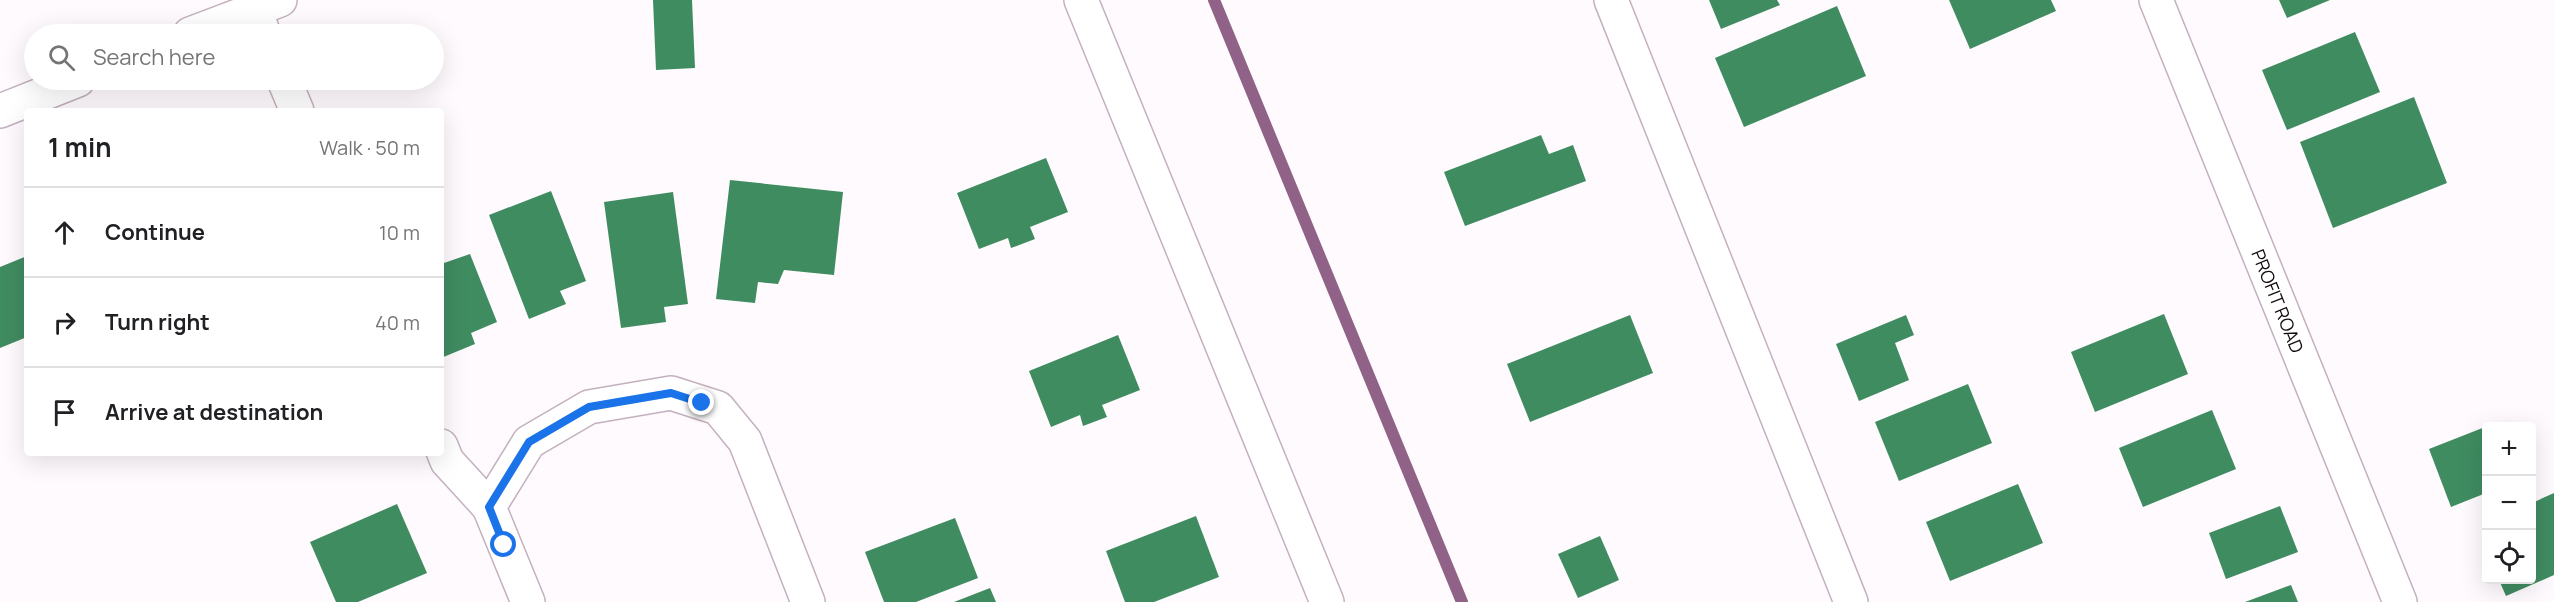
<!DOCTYPE html>
<html lang="en">
<head>
<meta charset="utf-8">
<style>
  :root { --surface:#fff; --page:#f6f6f6; --text:#202124; --muted:#757577; --line:#e0e0e0 }
  body { margin:0; font-family:Manrope,sans-serif; background:var(--page); color:var(--text) }
  .controls { position:absolute; right:18px; bottom:18px; display:grid; overflow:hidden; border-radius:6px; box-shadow:0 6px 24px #0002 }
  .controls button { width:54px; height:54px; display:grid; place-items:center; padding:0; border:0; border-bottom:2px solid var(--line); background:var(--surface); color:var(--text); font:30px sans-serif }
  .stop { position:absolute; width:18px; height:18px; margin:-14px; border:4px solid #1a73e8; border-radius:50%; background:#fff }
  .stop.end { background:#1a73e8; border-color:#fff; box-shadow:0 2px 6px #0008 }
  .list { margin:0; padding:0; list-style:none }
  h2 { display:flex; justify-content:space-between; align-items:center; height:78px; margin:0; padding:0 24px; font-size:26px }
  h2 small { font-size:20px; font-weight:400; color:var(--muted) }
  .list li { display:grid; grid-template-columns:39px 1fr auto; gap:18px; align-items:center; box-sizing:border-box; height:90px; padding:0 24px; border-top:2px solid var(--line) }
  .list b { display:block; font-size:22px; white-space:nowrap }
  .list em { font-size:20px; font-style:normal; color:var(--muted) }
  .icon { flex:none; width:33px; height:33px; fill:none; stroke:currentColor; stroke-width:2; stroke-linecap:round; stroke-linejoin:round }
  .map { position:relative; flex:none; width:2554px; height:602px; overflow:hidden }
  .search { position:absolute; background:var(--surface); box-shadow:0 6px 24px #0002; left:24px; top:24px; width:420px; height:66px; display:flex; align-items:center; gap:15px; box-sizing:border-box; padding:0 21px; border-radius:33px; color:var(--muted); font-size:22px }
  .panel { position:absolute; background:var(--surface); box-shadow:0 6px 24px #0002; left:24px; top:108px; width:420px; height:348px; border-radius:6px }
  .map>svg:first-child { display:block }
  .lines { fill:none; stroke-linecap:round; stroke-linejoin:round }
  .stream { stroke:#906287; stroke-width:12 }
  .building { fill:#408c61 }
  .minor-casing { stroke:#c4b0bf; stroke-width:36 }
  .tertiary-casing { stroke:#c4b0bf; stroke-width:36 }
  .minor { stroke:#fff; stroke-width:33 }
  .tertiary { stroke:#fff; stroke-width:33 }
  .route { stroke:#1a73e8; stroke-width:8 }
  .labels { text-anchor:middle; dominant-baseline:central; stroke-width:5; stroke-linejoin:round; paint-order:stroke }
  .street-label { font-size:18px; fill:#110a10; stroke:#fff }
</style>
</head>
<body>
<div class="map">
<svg width="2554" height="602" viewBox="0 0 2554 602">
  <rect width="100%" height="100%" fill="#fefafd"/>
  <g class="lines">
    <path class="stream" d="M1214 0 1462 602"/>
  </g>
  <g class="building">
    <path d="M653 0H692L695 68 656 70Z"/>
    <path d="M1709 0H1777L1780 5 1721 29Z"/>
    <path d="M1949 0H2051L2056 11 1970 49Z"/>
    <path d="M2279 0H2330L2287 18Z"/>
    <path d="M1837 6 1866 76 1744 127 1715 58Z"/>
    <path d="M2355 32 2380 92 2287 130 2262 70Z"/>
    <path d="M2414 97 2447 183 2333 228 2300 142Z"/>
    <path d="M1541 135 1549 154 1573 145 1586 181 1465 226 1444 172Z"/>
    <path d="M1046 158 1068 212 1030 227 1035 239 1011 248 1008 238 979 249 957 193Z"/>
    <path d="M730 180 843 192 834 275 784 270 778 284 758 282 755 303 716 299Z"/>
    <path d="M551 191 586 281 560 291 566 304 529 319 489 215Z"/>
    <path d="M673 192 688 304 664 307 666 322 621 328 604 202Z"/>
    <path d="M470 254 497 322 471 333 475 344 441 358V255L444 263Z"/>
    <path d="M27 256V337L0 348V267Z"/>
    <path d="M2164 314 2188 374 2095 412 2071 352Z"/>
    <path d="M1630 315 1653 373 1530 422 1507 364Z"/>
    <path d="M1906 315 1914 335 1895 343 1909 380 1859 401 1836 344Z"/>
    <path d="M1118 335 1140 390 1102 405 1107 417 1083 426 1080 415 1051 427 1029 371Z"/>
    <path d="M1968 384 1992 443 1899 481 1875 422Z"/>
    <path d="M2212 410 2236 469 2143 507 2119 448Z"/>
    <path d="M2485 427 2486 493 2451 507 2429 449Z"/>
    <path d="M2018 484 2043 543 1950 581 1926 522Z"/>
    <path d="M2554 493V575L2506 596 2499 580H2532V503Z"/>
    <path d="M397 504 427 573 358 602H336L310 542Z"/>
    <path d="M2280 506 2298 552 2226 579 2209 533Z"/>
    <path d="M1196 516 1219 577 1154 602H1125L1106 551Z"/>
    <path d="M955 518 978 578 916 602H884L865 552Z"/>
    <path d="M1600 536 1619 580 1578 598 1558 554Z"/>
    <path d="M2291 585 2298 602H2245Z"/>
    <path d="M990 588 996 602H954Z"/>
  </g>
  <g class="lines">
    <defs>
      <g id="minor">
        <path d="M251 0 264 34"/>
        <path d="M1081 0 1327 602"/>
        <path d="M1611 0 1851 602"/>
        <path d="M190 34 280 0"/>
        <path d="M284 80 297 111"/>
        <path d="M0 111 78 80"/>
        <path d="M441 446 447 461 489 507"/>
        <path d="M528 602 489 507 529 442 589 407 671 393 718 408 745 441 808 602"/>
      </g>
      <path id="tertiary" d="M2156 0 2400 602"/>
    </defs>
    <use href="#minor" class="minor-casing"/>
    <use href="#tertiary" class="tertiary-casing"/>
    <use href="#minor" class="minor"/>
    <use href="#tertiary" class="tertiary"/>
  </g>
  <g class="lines">
    <path class="route" d="M504 545 489 507 529 442 589 407 671 393 702 403"/>
  </g>
  <g class="labels">
    <g class="street-label">
      <text transform="translate(2278 301) rotate(68)">PROFIT ROAD</text>
    </g>
  </g>
</svg>
<div class="controls">
<button>+</button>
<button>−</button>
<button><svg class="icon" aria-label="locate" viewBox="0 0 24 24"><circle cx="12" cy="12" r="6"/><path d="M12 2v4M12 18v4M2 12h4M18 12h4"/></svg></button>
</div>
<div class="stop" style="left:504px;top:545px"></div>
<div class="stop end" style="left:702px;top:403px"></div>
<div class="search"><svg class="icon" aria-label="search" viewBox="0 0 24 24"><circle cx="10" cy="10" r="6"/><path d="M15 15l6 6"/></svg>Search here</div>
<section class="panel">
<h2>1 min<small>Walk · 50 m</small></h2>
<ul class="list">
<li><svg class="icon" aria-label="ahead" viewBox="0 0 24 24"><path d="M12 20V5M6 11l6-6 6 6"/></svg><div><b>Continue</b></div><em>10 m</em></li>
<li><svg class="icon" aria-label="right" viewBox="0 0 24 24"><path d="M7 20v-9h11M14 6l5 5-5 5"/></svg><div><b>Turn right</b></div><em>40 m</em></li>
<li><svg class="icon" aria-label="arrive" viewBox="0 0 24 24"><path d="M6 21V4h12l-3 4 3 4H6"/></svg><div><b>Arrive at destination</b></div></li>
</ul>
</section>
</div>
</body>
</html>
